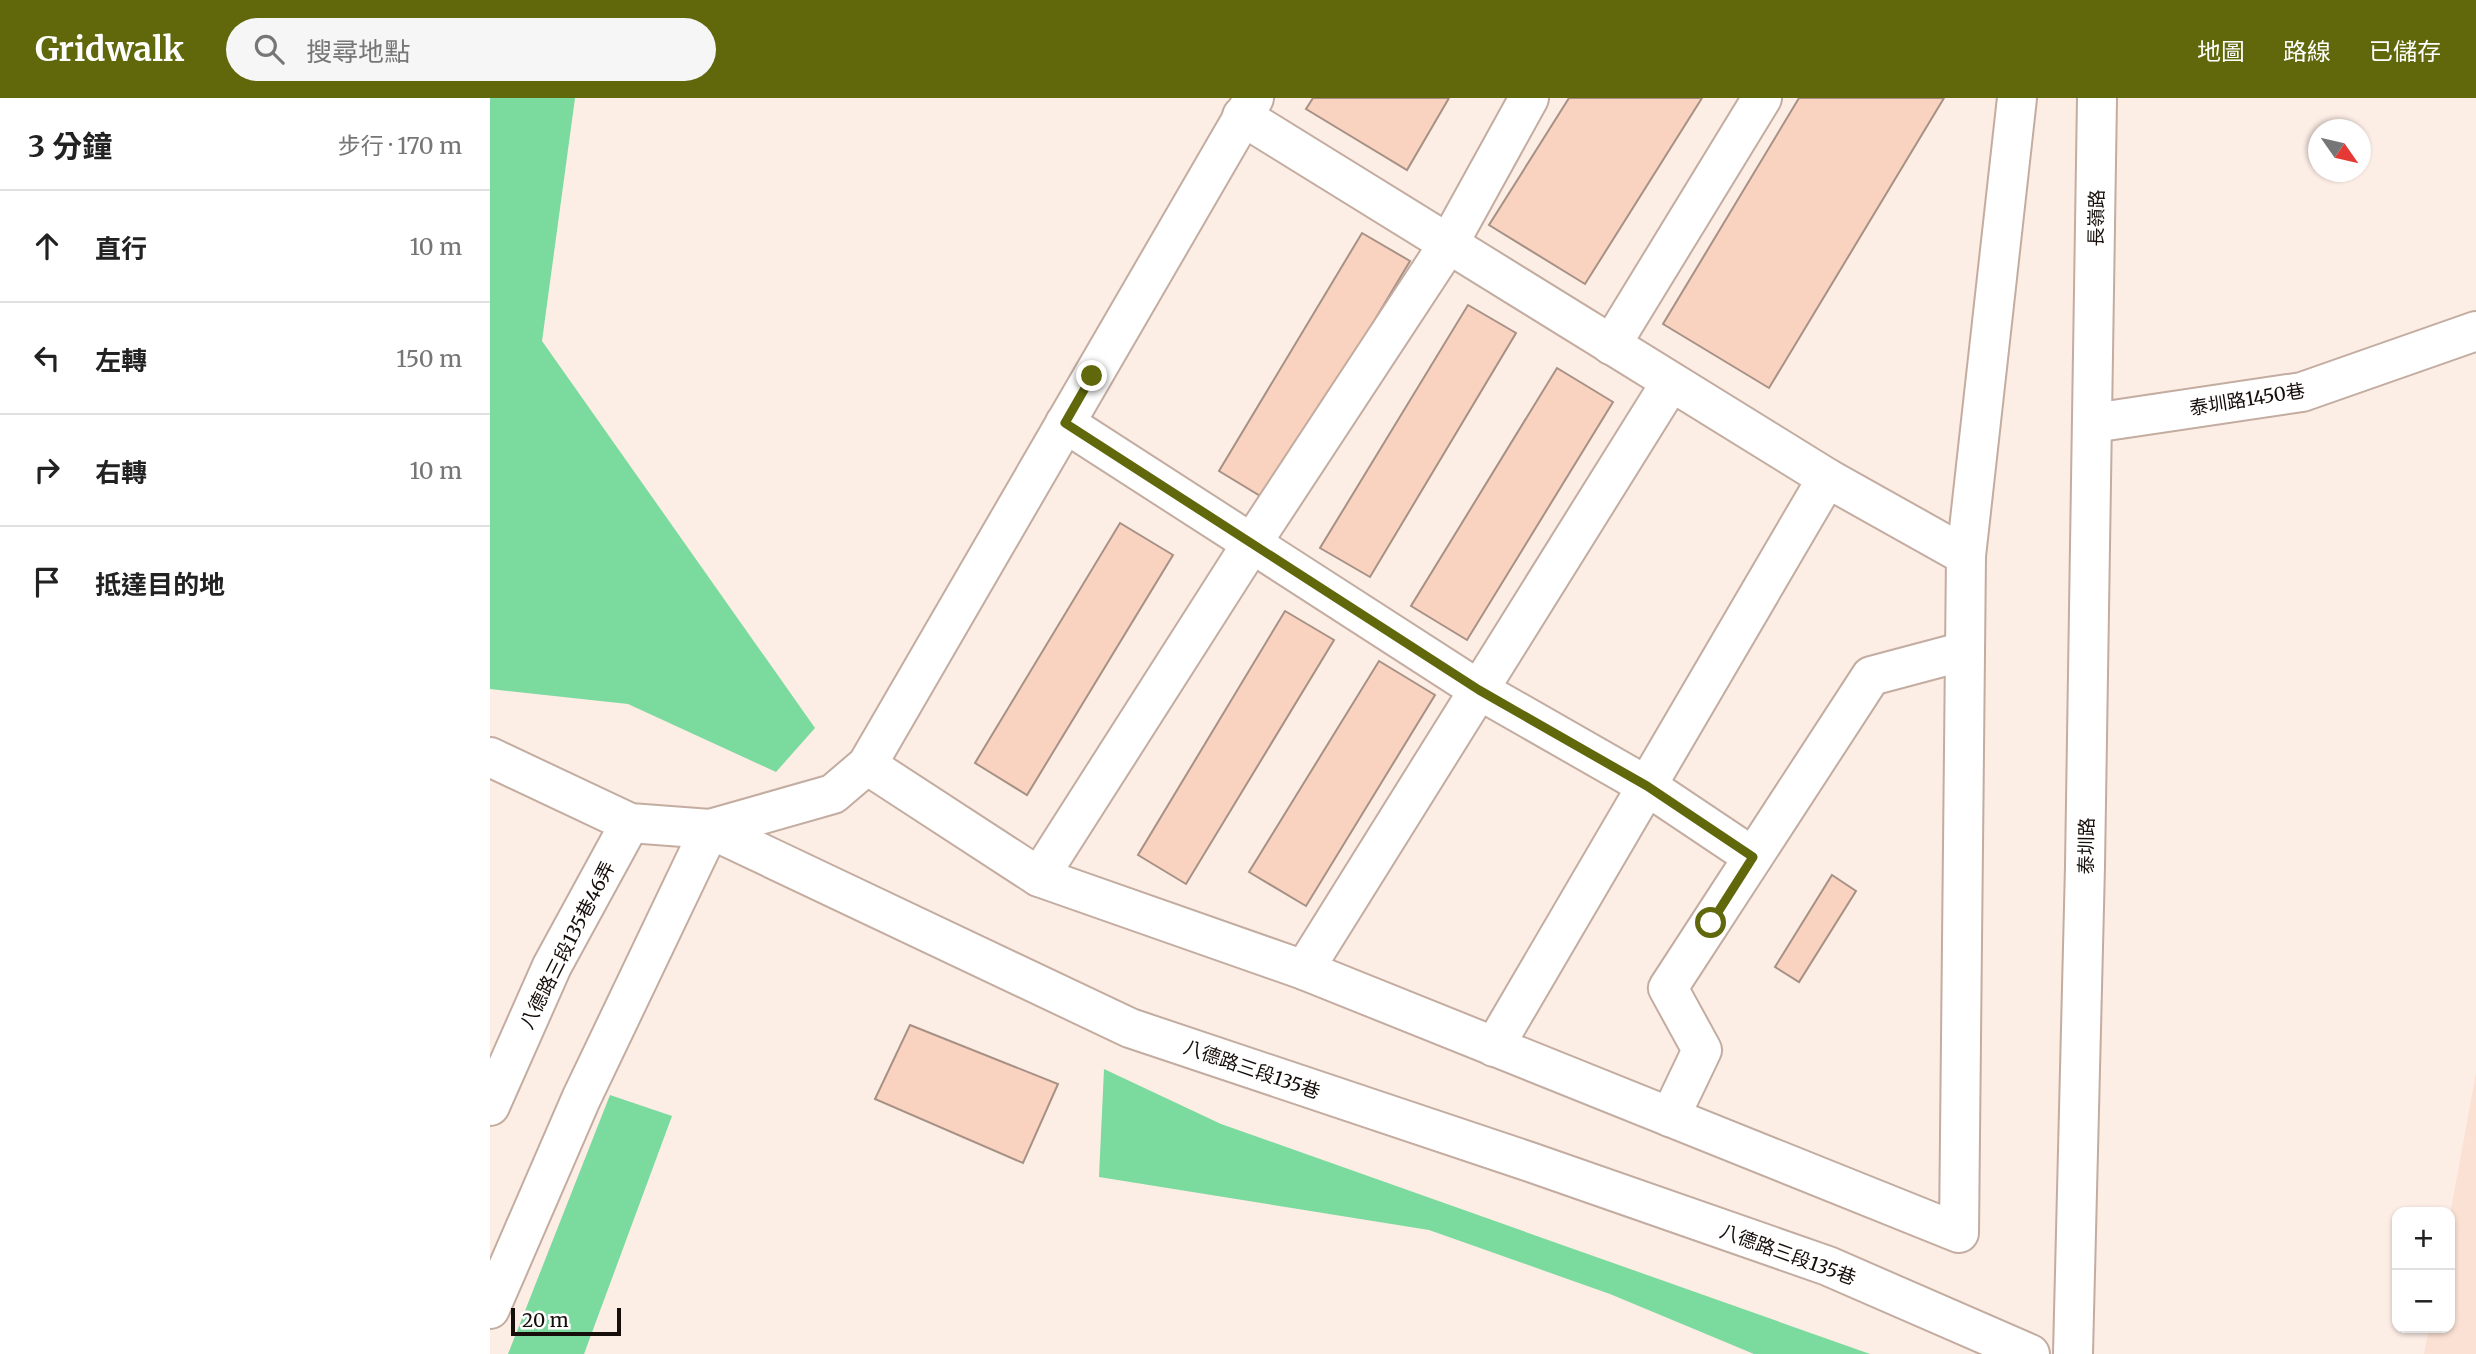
<!DOCTYPE html>
<html lang="zh-TW">
<head>
<meta charset="utf-8">
<style>
  :root { --surface:#fff; --page:#f6f6f6; --text:#222; --muted:#767676; --line:#e0e0e0; --accent:#60680b }
  body { margin:0; font-family:Merriweather,"Noto Sans TC",serif; background:var(--page); color:var(--text) }
  .controls { position:absolute; right:21px; bottom:21px; display:grid; overflow:hidden; border-radius:14px; box-shadow:0 2px 5px #0004 }
  .controls button { width:63px; height:63px; display:grid; place-items:center; padding:0; border:0; border-bottom:2px solid var(--line); background:var(--surface); color:var(--text); font:35px sans-serif }
  .compass { position:absolute; left:1818px; top:21px; width:63px; height:63px; border-radius:50%; background:var(--surface); box-shadow:0 2px 5px #0004; rotate:124deg }
  .scale { position:absolute; left:21px; bottom:18px; width:110px; box-sizing:border-box; padding-left:7px; border:4px solid #160e0a; border-top:0; font-size:19px; line-height:24px; white-space:nowrap; color:#160e0a; -webkit-text-stroke:5px #fff; paint-order:stroke }
  .stop { position:absolute; width:21px; height:21px; margin:-16px; border:5px solid #60680b; border-radius:50%; background:#fff }
  .stop.end { background:#60680b; border-color:#fff; box-shadow:0 2px 7px #0008 }
  .list { margin:0; padding:0; list-style:none }
  h2 { display:flex; justify-content:space-between; align-items:center; height:91px; margin:0; padding:0 28px; font-size:30px }
  h2 small { font-size:23px; font-weight:400; color:var(--muted) }
  .list li { display:grid; grid-template-columns:46px 1fr auto; gap:21px; align-items:center; box-sizing:border-box; height:112px; padding:0 28px; border-top:2px solid var(--line) }
  .list b { display:block; font-size:26px; white-space:nowrap }
  .list em { font-size:23px; font-style:normal; color:var(--muted) }
  .icon { flex:none; width:38px; height:38px; fill:none; stroke:currentColor; stroke-width:2; stroke-linecap:round; stroke-linejoin:round }
  .map { position:relative; flex:none; width:1986px; height:1256px; overflow:hidden }
  header { display:flex; align-items:center; gap:42px; box-sizing:border-box; height:98px; padding:0 35px; background:var(--accent); color:#fff }
  header strong { font-size:33px }
  nav { display:flex; gap:38px; margin-inline-start:auto; font-size:24px }
  .search { width:490px; height:63px; background:var(--page); display:flex; align-items:center; gap:18px; box-sizing:border-box; padding:0 24px; border-radius:38px; color:var(--muted); font-size:26px }
  main { display:flex }
  aside { flex:1; background:var(--surface) }
  .map>svg:first-child { display:block }
  .built { fill:#fbe1d4 }
  .forest { fill:#7bda9d }
  .building { fill:#f9d3bf; stroke:#a79185; stroke-width:2 }
  .lines { fill:none; stroke-linecap:round; stroke-linejoin:round }
  .minor-casing { stroke:#c3aca0; stroke-width:42 }
  .minor { stroke:#fff; stroke-width:38 }
  .route { stroke:#60680b; stroke-width:9 }
  .labels { text-anchor:middle; dominant-baseline:central; stroke-width:7; stroke-linejoin:round; paint-order:stroke }
  .street-label { font-size:19px; fill:#160e0a; stroke:#fff }
</style>
</head>
<body>
<header>
<strong>Gridwalk</strong>
<div class="search"><svg class="icon" aria-label="search" viewBox="0 0 24 24"><circle cx="10" cy="10" r="6"/><path d="M15 15l6 6"/></svg>搜尋地點</div>
<nav><a>地圖</a><a>路線</a><a>已儲存</a></nav>
</header>
<main>
<aside>
<h2>3 分鐘<small>步行 · 170 m</small></h2>
<ul class="list">
<li><svg class="icon" aria-label="ahead" viewBox="0 0 24 24"><path d="M12 20V5M6 11l6-6 6 6"/></svg><div><b>直行</b></div><em>10 m</em></li>
<li><svg class="icon" aria-label="left" viewBox="0 0 24 24"><path d="M17 20v-9H6M10 6l-5 5 5 5"/></svg><div><b>左轉</b></div><em>150 m</em></li>
<li><svg class="icon" aria-label="right" viewBox="0 0 24 24"><path d="M7 20v-9h11M14 6l5 5-5 5"/></svg><div><b>右轉</b></div><em>10 m</em></li>
<li><svg class="icon" aria-label="arrive" viewBox="0 0 24 24"><path d="M6 21V4h12l-3 4 3 4H6"/></svg><div><b>抵達目的地</b></div></li>
</ul>
</aside>
<div class="map">
<svg width="1986" height="1256" viewBox="0 0 1986 1256">
  <rect width="100%" height="100%" fill="#fcede5"/>
  <path class="built" d="M1986 975V1256H1934L1939 1230H1960V1117Z"/>
  <g class="forest">
    <path d="M0 0H85L52 243 325 630 286 674 138 606 0 591Z"/>
    <path d="M614 971 731 1026 1380 1256H1264L1120 1196 939 1132 609 1079Z"/>
    <path d="M120 997 182 1018 94 1256H18Z"/>
  </g>
  <g class="building">
    <path d="M823 0H959L917 72 816 11Z"/>
    <path d="M1079 0H1212L1095 186 999 127Z"/>
    <path d="M1309 0H1454L1279 290 1173 226Z"/>
    <path d="M872 135 920 163 777 402 729 373Z"/>
    <path d="M978 207 1026 235 880 479 830 450Z"/>
    <path d="M1067 270 1123 304 977 542 921 508Z"/>
    <path d="M630 425 683 457 537 697 485 665Z"/>
    <path d="M795 513 844 542 696 786 648 757Z"/>
    <path d="M889 563 945 597 816 808 759 774Z"/>
    <path d="M1342 777 1366 793 1309 884 1285 869Z"/>
    <path d="M420 927 568 986 533 1065 385 1001Z"/>
  </g>
  <g class="lines">
    <defs>
      <g id="minor">
        <path d="M752 18 1337 380 1476 458"/>
        <path d="M1121 247 1272 0"/>
        <path d="M575 325 989 592 1157 688 1263 759"/>
        <path d="M1603 325 1812 294 1986 233"/>
        <path d="M0 659 140 725 220 731 640 930 1040 1064 1338 1168 1540 1256"/>
        <path d="M377 667 549 779 814 872 1469 1135 1476 458 1527 0"/>
        <path d="M549 779 762 445 959 145 1039 0"/>
        <path d="M814 872 1181 284"/>
        <path d="M1004 949 1337 380"/>
        <path d="M0 1008 62 868 140 725"/>
        <path d="M1180 1019 1212 952 1178 890 1381 578 1475 553"/>
        <path d="M0 1211 91 1001 220 731 343 696 377 667 764 0"/>
        <path d="M1583 1256 1595 768 1607 0"/>
      </g>
    </defs>
    <use href="#minor" class="minor-casing"/>
    <use href="#minor" class="minor"/>
  </g>
  <g class="lines">
    <path class="route" d="M602 278 575 325 989 592 1157 688 1263 759 1221 825"/>
  </g>
  <g class="labels">
    <g class="street-label">
      <text transform="translate(1606 120) rotate(-89)">長嶺路</text>
      <text transform="translate(1757 301) rotate(-9)">泰圳路1450巷</text>
      <text transform="translate(1596 748) rotate(-89)">泰圳路</text>
      <text transform="translate(77 847) rotate(-63)">八德路三段135巷46弄</text>
      <text transform="translate(762 971) rotate(19)">八德路三段135巷</text>
      <text transform="translate(1298 1156) rotate(20)">八德路三段135巷</text>
    </g>
  </g>
</svg>
<div class="controls">
<button>+</button>
<button>−</button>
</div>
<svg class="compass" viewBox="-18 -18 36 36"><path d="M0-13l5 13h-10z" fill="#e53935"/><path d="M0 13l5-13h-10z" fill="#767676"/></svg>
<div class="scale">20 m</div>
<div class="stop" style="left:1221px;top:825px"></div>
<div class="stop end" style="left:602px;top:278px"></div>
</div>
</main>
</body>
</html>
